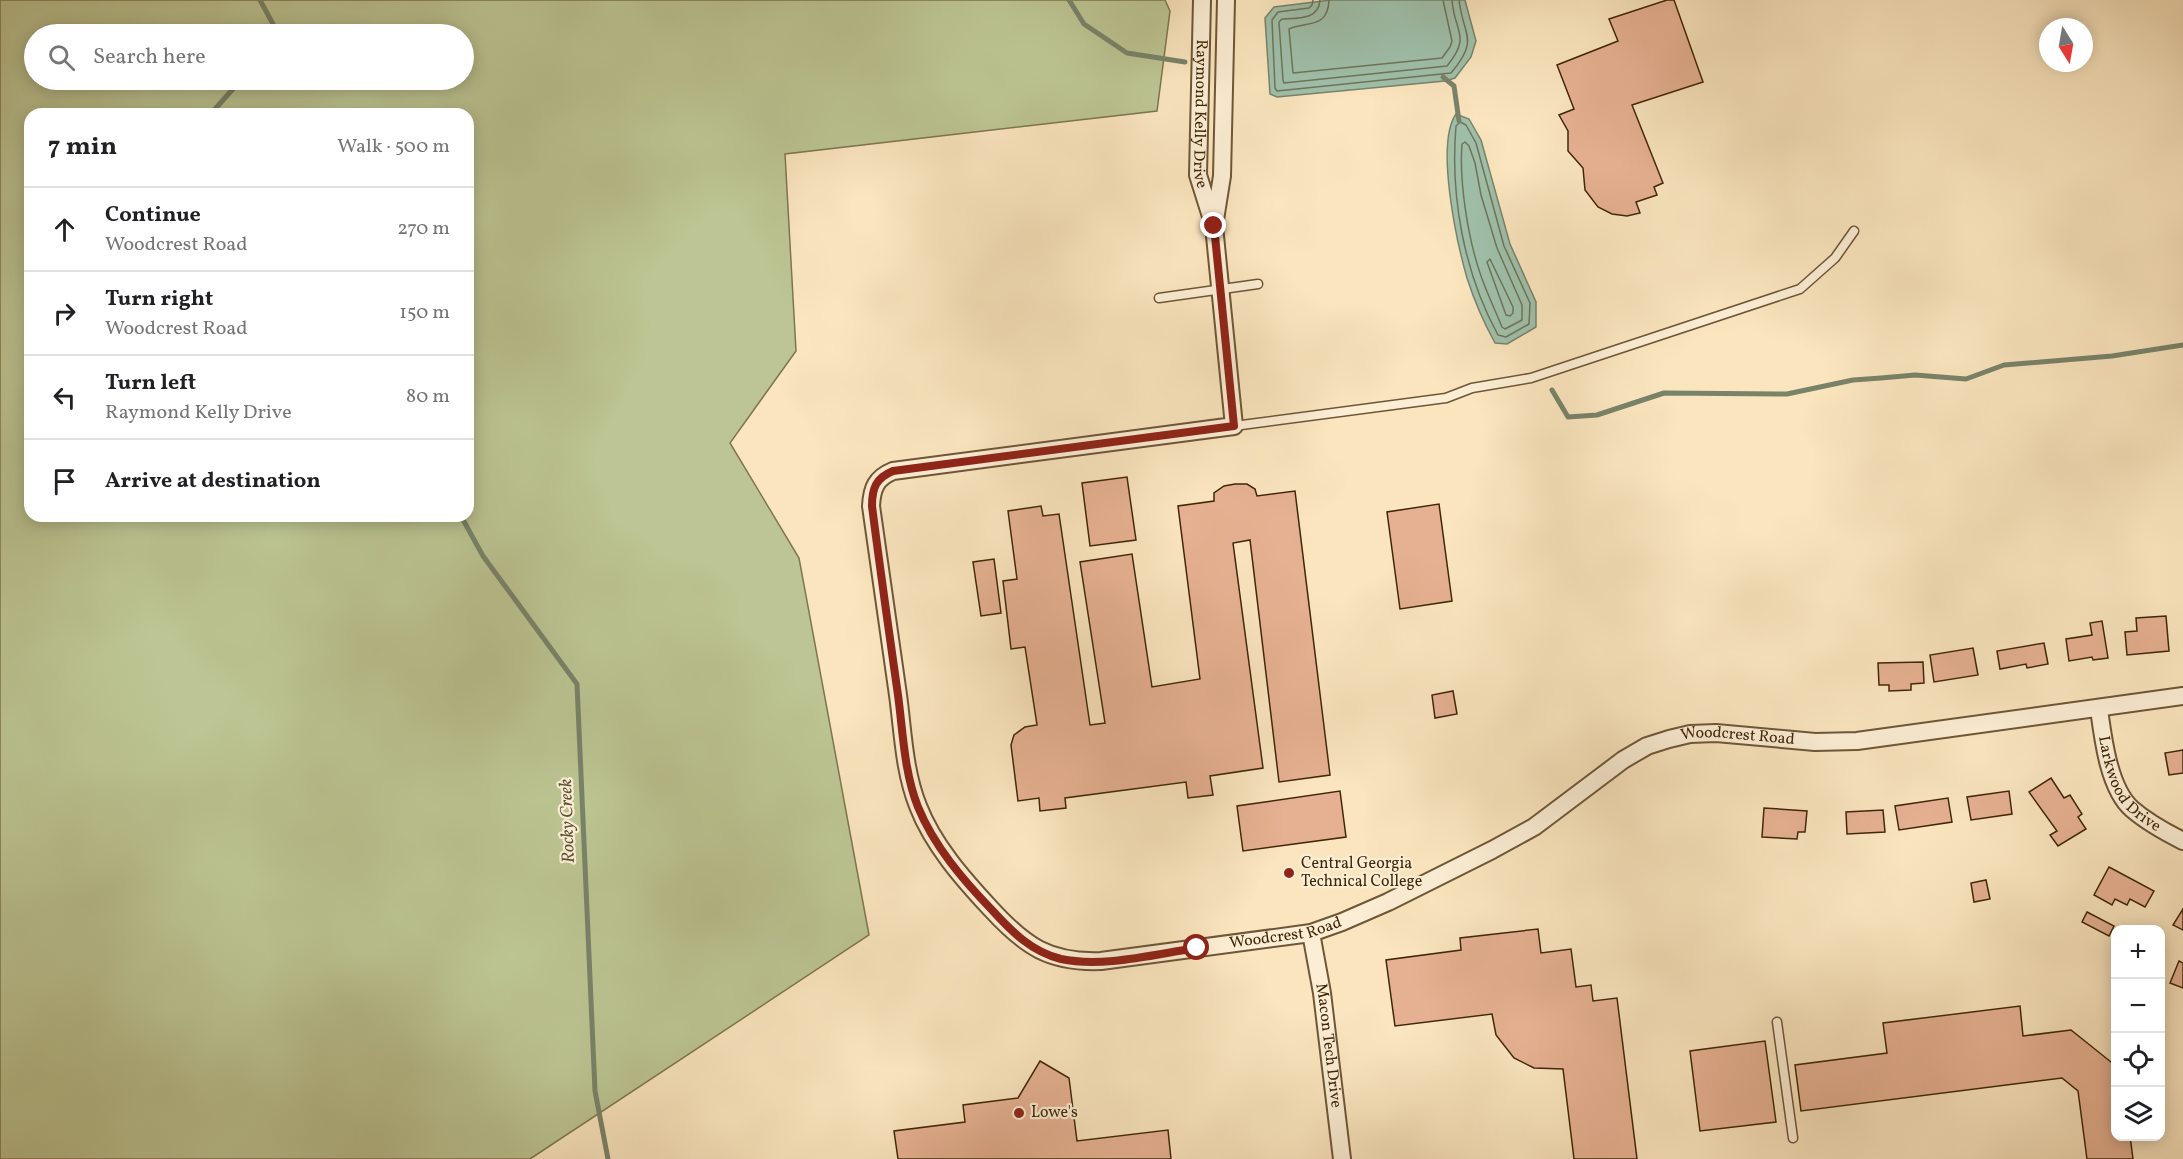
<!DOCTYPE html>
<html lang="en">
<head>
<meta charset="utf-8">
<style>
  :root { --surface:#fff; --page:#f6f6f6; --text:#202124; --muted:#757577; --line:#e0e0e0 }
  body { margin:0; font-family:Vollkorn,serif; background:var(--page); color:var(--text) }
  .controls { position:absolute; right:18px; bottom:18px; display:grid; overflow:hidden; border-radius:12px; box-shadow:0 3px 15px #0003 }
  .controls button { width:54px; height:54px; display:grid; place-items:center; padding:0; border:0; border-bottom:2px solid var(--line); background:var(--surface); color:var(--text); font:30px sans-serif }
  .compass { position:absolute; left:2039px; top:18px; width:54px; height:54px; border-radius:50%; background:var(--surface); box-shadow:0 3px 15px #0003; rotate:169deg }
  .stop { position:absolute; width:18px; height:18px; margin:-14px; border:4px solid #8f2418; border-radius:50%; background:#fff }
  .stop.end { background:#8f2418; border-color:#fff; box-shadow:0 2px 6px #0008 }
  .list { margin:0; padding:0; list-style:none }
  h2 { display:flex; justify-content:space-between; align-items:center; height:78px; margin:0; padding:0 24px; font-size:26px }
  h2 small { font-size:20px; font-weight:400; color:var(--muted) }
  .list li { display:grid; grid-template-columns:39px 1fr auto; gap:18px; align-items:center; box-sizing:border-box; height:84px; padding:0 24px; border-top:2px solid var(--line) }
  .list b { display:block; font-size:22px; white-space:nowrap }
  .list p { margin:0; font-size:20px; white-space:nowrap; color:var(--muted) }
  .list em { font-size:20px; font-style:normal; color:var(--muted) }
  .icon { flex:none; width:33px; height:33px; fill:none; stroke:currentColor; stroke-width:2; stroke-linecap:round; stroke-linejoin:round }
  .map { position:relative; flex:none; width:2183px; height:1159px; overflow:hidden }
  .search { position:absolute; background:var(--surface); box-shadow:0 3px 15px #0003; left:24px; top:24px; width:450px; height:66px; display:flex; align-items:center; gap:15px; box-sizing:border-box; padding:0 21px; border-radius:33px; color:var(--muted); font-size:22px }
  .panel { position:absolute; background:var(--surface); box-shadow:0 3px 15px #0003; left:24px; top:108px; width:450px; height:414px; border-radius:18px }
  .map>svg:first-child { display:block }
  .green { fill:#bcc593; stroke:#7e764e; stroke-width:1.5; fill-rule:evenodd }
  .water { fill:#9fc0ab; stroke:#79836a; stroke-width:1.5 }
  .lines { fill:none; stroke-linecap:round; stroke-linejoin:round }
  .shore { stroke:#6f745a; stroke-width:1.5 }
  .stream { stroke:#79836a; stroke-width:5 }
  .building { fill:#e6b192; stroke:#3f2708; stroke-width:1.5 }
  .service-casing { stroke:#6e5636; stroke-width:11 }
  .minor-casing { stroke:#6e5636; stroke-width:20 }
  .service { stroke:#fceed5; stroke-width:8 }
  .minor { stroke:#fceed5; stroke-width:16 }
  .route { stroke:#8f2418; stroke-width:8 }
  .poi-dot { fill:#8f2418; stroke:#fceed5; stroke-width:2 }
  .labels { text-anchor:middle; dominant-baseline:central; stroke-width:4.5; stroke-linejoin:round; paint-order:stroke }
  .street-label { font-size:16px; fill:#3f2708; stroke:#fceed5 }
  .poi-label { font-size:16px; fill:#3f2708; stroke:#fceed5; text-anchor:start }
  .water-label { font-size:18px; font-style:italic; fill:#5c5539; stroke:#fceed5 }
</style>
</head>
<body>
<div class="map">
<svg width="2183" height="1159" viewBox="0 0 2183 1159">
  <rect width="100%" height="100%" fill="#fae5be"/>
  <filter id="stains"><feTurbulence type="fractalNoise" baseFrequency=".00333" numOctaves="4"/><feColorMatrix values="0 0 0 0 .2 0 0 0 0 .09 0 0 0 0 .02 0 0 0 .5 -.17"/></filter>
  <radialGradient id="worn" r=".72"><stop offset=".6" stop-color="#630" stop-opacity="0"/><stop offset="1" stop-color="#630" stop-opacity=".3"/></radialGradient>
  <path class="green" d="M0 0H1165L1170 11 1157 111 785 154 796 351 730 443 799 558 869 935 530 1159H0ZM34 34H464V80H34ZM30 114H468V516H30Z"/>
  <g class="water">
    <path d="M1331 0H1465L1476 41 1471 57 1455 78 1445 81 1277 97 1270 94 1265 18 1274 7Z"/>
    <path d="M1456 114 1469 119 1481 140 1510 244 1536 302V327L1507 344 1495 343C1484 323 1474 300 1467 278 1457 243 1435 144 1456 114Z"/>
  </g>
  <g class="lines">
    <g class="shore">
      <path d="M1313 0 1312 5 1309 8 1278 12 1272 20 1275 88 1277 91 1451 73C1480 39 1463 36 1459 0"/>
      <path d="M1320 0C1319 20 1298 18 1282 19L1279 22 1283 80 1284 83 1447 66C1472 36 1454 32 1452 0"/>
      <path d="M1329 0C1328 29 1307 21 1289 29L1293 73 1442 58 1450 47 1452 41 1443 0"/>
      <path d="M1460 122 1466 125 1476 143 1504 246 1530 303 1529 324 1506 337 1498 335C1464 273 1450 196 1456 126Z"/>
      <path d="M1465 142 1469 146 1475 163 1481 195 1497 248 1522 305V320L1505 329 1502 327C1495 310 1487 293 1481 276 1468 239 1459 182 1462 144Z"/>
      <path d="M1490 259 1513 307V313L1510 316 1506 315 1487 262Z"/>
    </g>
    <g class="stream">
      <path d="M260 0 273 24 276 34"/>
      <path d="M1069 0 1084 24 1127 53 1185 62"/>
      <path d="M1443 77 1454 86 1459 121"/>
      <path d="M215 114V109L241 80"/>
      <path d="M1552 390 1568 417 1597 415 1664 393 1787 394 1853 380 1881 378 1915 375 1966 379 2004 365 2112 356 2183 345"/>
      <path d="M461 516 483 556 577 684 595 1091 608 1159"/>
    </g>
  </g>
  <g class="building">
    <path d="M1667 0H1674L1703 82 1632 105 1663 183 1654 187 1657 195 1636 202 1640 213 1627 216 1612 214 1598 207 1585 190 1583 168 1568 151V131L1559 115 1574 109 1557 65 1618 41 1609 19Z"/>
    <path d="M1127 477 1136 540 1090 546 1082 483Z"/>
    <path d="M1235 484H1247L1255 489 1257 496 1295 491 1330 775 1279 782 1250 540 1233 543 1263 768 1210 776 1213 795 1188 798 1186 782 1065 798 1066 808 1040 811 1039 798 1018 801 1011 745 1014 735 1025 727 1037 725 1025 647 1011 649 1003 581 1017 579 1008 511 1041 506 1043 516 1059 514 1090 725 1105 723 1080 562 1132 554 1152 687 1200 679 1178 506 1214 501V493L1224 486Z"/>
    <path d="M1439 504 1452 601 1400 609 1387 512Z"/>
    <path d="M994 559 1001 613 981 616 973 562Z"/>
    <path d="M2166 616 2169 651 2127 655 2125 632 2137 631 2136 618Z"/>
    <path d="M2102 621 2108 658 2093 660 2092 657 2069 661 2066 639 2092 635 2090 623Z"/>
    <path d="M2044 643 2048 664 2027 668 2026 664 2000 669 1997 651Z"/>
    <path d="M1973 648 1978 675 1934 682 1930 655Z"/>
    <path d="M1923 662 1924 683 1911 684V690L1889 691V685H1879L1878 663Z"/>
    <path d="M1453 691 1457 714 1435 718 1432 695Z"/>
    <path d="M2183 750V773L2169 775 2165 753Z"/>
    <path d="M2051 778 2064 798 2070 795 2082 814 2078 817 2086 829 2058 846 2050 835 2057 831 2029 792Z"/>
    <path d="M1340 791 1346 837 1243 851 1237 806Z"/>
    <path d="M2009 791 2012 814 1971 820 1967 797Z"/>
    <path d="M1948 798 1952 822 1899 830 1895 806Z"/>
    <path d="M1764 808 1807 811 1805 832H1798L1797 839 1762 837Z"/>
    <path d="M1883 810 1885 832 1847 834 1846 812Z"/>
    <path d="M2109 867 2154 891 2145 907 2130 899 2127 905 2115 899 2112 905 2094 895Z"/>
    <path d="M1986 880 1990 899 1974 902 1971 883Z"/>
    <path d="M2183 909V930L2173 925Z"/>
    <path d="M2087 912 2114 926 2109 936 2082 922Z"/>
    <path d="M1538 929 1541 953 1571 949 1576 987 1591 985 1593 1001 1617 998 1637 1159H1574L1563 1069 1534 1068 1514 1058 1496 1035 1492 1014 1395 1026 1386 960 1461 950 1460 938Z"/>
    <path d="M2179 961 2183 963V988L2170 983Z"/>
    <path d="M2020 1006 2023 1036 2071 1030 2116 1066V1136H2130L2133 1159H2087L2078 1091 2062 1078 1801 1111 1795 1065 1887 1053 1883 1023Z"/>
    <path d="M1765 1041 1776 1122 1700 1131 1690 1051Z"/>
    <path d="M1040 1061 1069 1078 1077 1141 1168 1130 1171 1159H898L894 1131 965 1122 963 1105 1018 1098Z"/>
  </g>
  <g class="lines">
    <defs>
      <g id="service">
        <path d="M1159 298 1258 284"/>
        <path d="M1234 426 1446 398 1472 388 1531 378 1800 289 1835 258 1854 231"/>
        <path d="M1777 1022 1793 1138"/>
      </g>
      <g id="minor">
        <path id="s1" d="M1202 0 1198 175 1214 226 1222 176 1226 0"/>
        <path id="s2" d="M1214 226 1234 426 893 471C876 478 872 488 871 506 880 569 889 632 898 695 903 732 904 771 918 806 933 845 963 879 991 909 1025 946 1049 963 1101 961L1311 933 1342 922 1388 902 1492 850 1534 827 1623 760 1647 746 1669 739 1690 734 1716 733 1815 742 1857 741 2183 696"/>
        <path id="s3" d="M2099 709C2103 739 2109 789 2132 809 2147 822 2165 832 2183 841"/>
        <path id="s4" d="M1311 933 1322 993 1342 1159"/>
      </g>
    </defs>
    <use href="#service" class="service-casing"/>
    <use href="#minor" class="minor-casing"/>
    <use href="#service" class="service"/>
    <use href="#minor" class="minor"/>
  </g>
  <g class="lines">
    <path class="route" d="M1197 948C1155 954 1103 968 1061 959 1032 952 1012 932 992 910 963 880 934 846 918 807 904 772 903 732 898 695 889 632 880 569 872 506 872 488 876 478 893 471L1234 426 1214 226"/>
  </g>
  <g class="poi-dot">
    <circle cx="1289" cy="873" r="6"/>
    <circle cx="1019" cy="1113" r="6"/>
  </g>
  <g class="labels">
    <g class="street-label">
      <text stroke="none"><textPath href="#s1" startOffset="114">Raymond Kelly Drive</textPath></text>
      <text stroke="none"><textPath href="#s2" startOffset="1838">Woodcrest Road</textPath></text>
      <text stroke="none"><textPath href="#s3" startOffset="84">Larkwood Drive</textPath></text>
      <text stroke="none"><textPath href="#s2" startOffset="1334">Woodcrest Road</textPath></text>
      <text stroke="none"><textPath href="#s4" startOffset="114">Macon Tech Drive</textPath></text>
    </g>
    <g class="poi-label">
      <text x="1301" y="864">Central Georgia<tspan x="1301" dy="18">Technical College</tspan></text>
      <text x="1031" y="1113">Lowe's</text>
    </g>
    <g class="water-label">
      <text transform="translate(568 821) rotate(-92)">Rocky Creek</text>
    </g>
  </g>
  <rect width="100%" height="100%" filter="url(#stains)"/>
  <rect width="100%" height="100%" fill="url(#worn)"/>
</svg>
<div class="controls">
<button>+</button>
<button>−</button>
<button><svg class="icon" aria-label="locate" viewBox="0 0 24 24"><circle cx="12" cy="12" r="6"/><path d="M12 2v4M12 18v4M2 12h4M18 12h4"/></svg></button>
<button><svg class="icon" aria-label="layers" viewBox="0 0 24 24"><path d="M12 4l9 5-9 5-9-5zM3 14l9 5 9-5"/></svg></button>
</div>
<svg class="compass" viewBox="-18 -18 36 36"><path d="M0-13l5 13h-10z" fill="#e53935"/><path d="M0 13l5-13h-10z" fill="#757577"/></svg>
<div class="stop" style="left:1197px;top:948px"></div>
<div class="stop end" style="left:1214px;top:226px"></div>
<div class="search"><svg class="icon" aria-label="search" viewBox="0 0 24 24"><circle cx="10" cy="10" r="6"/><path d="M15 15l6 6"/></svg>Search here</div>
<section class="panel">
<h2>7 min<small>Walk · 500 m</small></h2>
<ul class="list">
<li><svg class="icon" aria-label="ahead" viewBox="0 0 24 24"><path d="M12 20V5M6 11l6-6 6 6"/></svg><div><b>Continue</b><p>Woodcrest Road</p></div><em>270 m</em></li>
<li><svg class="icon" aria-label="right" viewBox="0 0 24 24"><path d="M7 20v-9h11M14 6l5 5-5 5"/></svg><div><b>Turn right</b><p>Woodcrest Road</p></div><em>150 m</em></li>
<li><svg class="icon" aria-label="left" viewBox="0 0 24 24"><path d="M17 20v-9H6M10 6l-5 5 5 5"/></svg><div><b>Turn left</b><p>Raymond Kelly Drive</p></div><em>80 m</em></li>
<li><svg class="icon" aria-label="arrive" viewBox="0 0 24 24"><path d="M6 21V4h12l-3 4 3 4H6"/></svg><div><b>Arrive at destination</b></div></li>
</ul>
</section>
</div>
</body>
</html>
